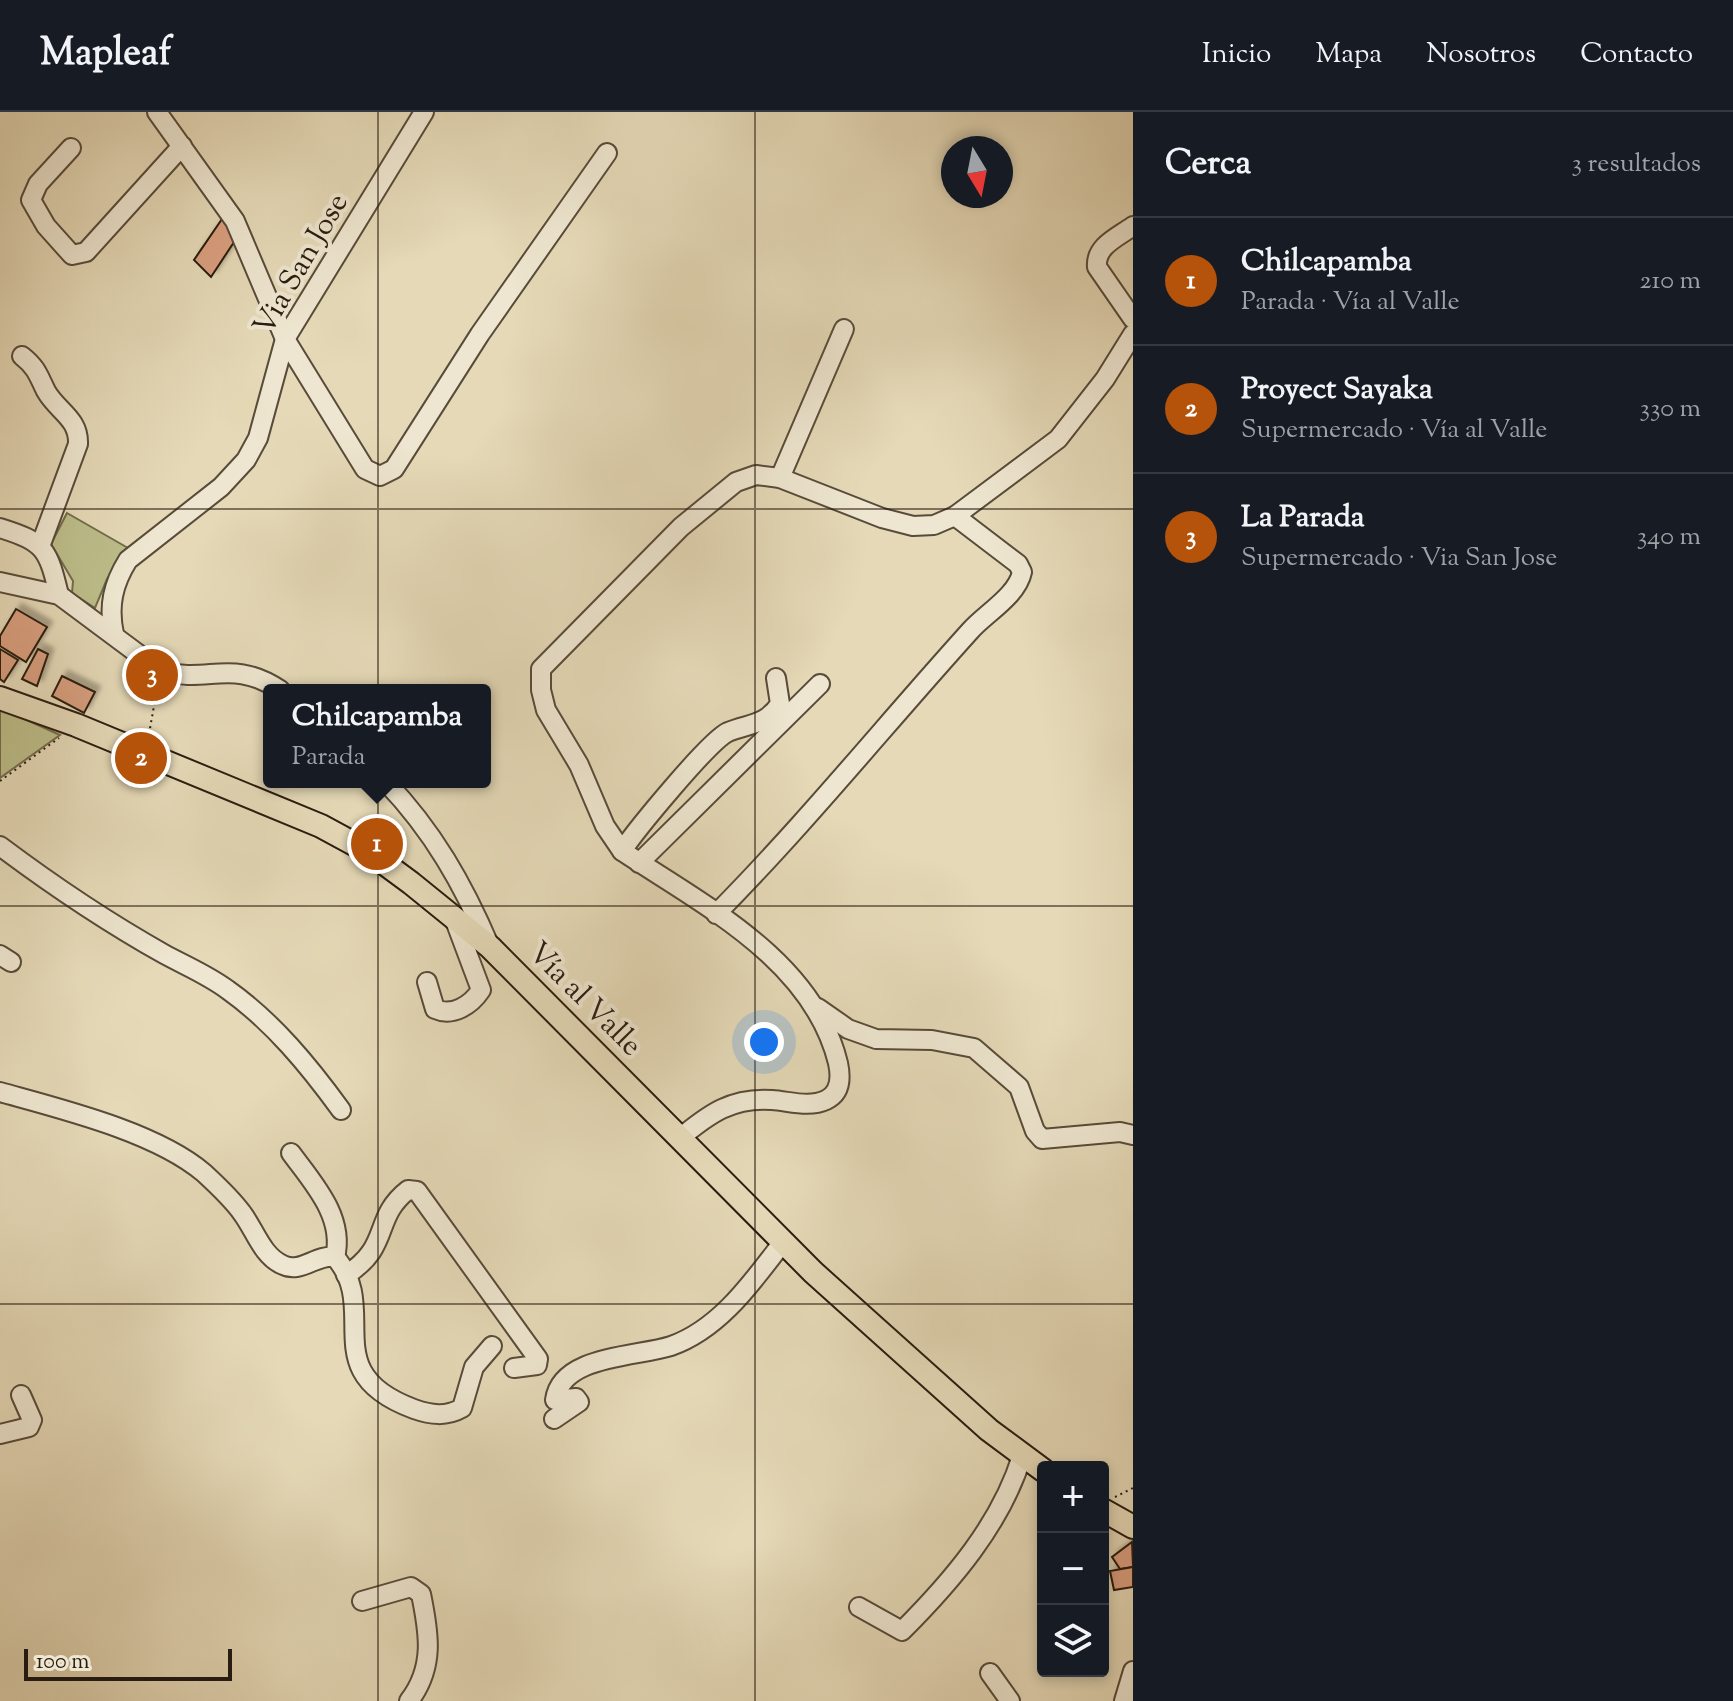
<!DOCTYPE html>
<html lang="es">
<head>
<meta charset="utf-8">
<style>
  :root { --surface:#171b24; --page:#242831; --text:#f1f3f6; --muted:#9ea1a6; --line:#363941; --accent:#b45309 }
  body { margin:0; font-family:"Sorts Mill Goudy",serif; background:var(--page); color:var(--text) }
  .controls { position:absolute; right:24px; bottom:24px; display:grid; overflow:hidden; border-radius:8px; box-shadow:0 4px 12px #0003 }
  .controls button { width:72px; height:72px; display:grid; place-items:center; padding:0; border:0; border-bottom:2px solid var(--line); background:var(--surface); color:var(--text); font:40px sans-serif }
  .compass { position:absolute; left:941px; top:24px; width:72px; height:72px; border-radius:50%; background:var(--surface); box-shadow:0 4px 12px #0003; rotate:170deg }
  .scale { position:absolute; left:24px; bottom:20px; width:208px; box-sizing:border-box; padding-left:8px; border:4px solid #291c10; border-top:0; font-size:22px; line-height:28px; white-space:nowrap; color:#291c10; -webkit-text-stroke:6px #eee6d0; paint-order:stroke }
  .you { position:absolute; left:764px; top:930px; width:28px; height:28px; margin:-20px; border:6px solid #fff; border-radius:50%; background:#1a73e8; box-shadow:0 0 0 12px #1a73e833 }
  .badge { display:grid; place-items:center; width:52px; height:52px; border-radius:50%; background:var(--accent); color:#fff; font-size:26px; font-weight:700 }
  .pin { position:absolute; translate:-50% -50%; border:4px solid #fff; box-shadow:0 2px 8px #0006 }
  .popup { position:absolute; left:263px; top:572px; width:228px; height:104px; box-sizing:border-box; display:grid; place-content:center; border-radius:8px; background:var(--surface); filter:drop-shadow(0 2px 6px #0005); font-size:26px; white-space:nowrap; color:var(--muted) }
  .popup b { font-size:30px; color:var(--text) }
  .popup::after { content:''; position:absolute; left:50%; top:100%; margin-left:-16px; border:16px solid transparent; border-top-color:var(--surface) }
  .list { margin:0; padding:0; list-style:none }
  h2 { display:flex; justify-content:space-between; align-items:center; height:104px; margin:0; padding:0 32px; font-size:34px }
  h2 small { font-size:26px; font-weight:400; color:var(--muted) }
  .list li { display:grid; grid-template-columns:52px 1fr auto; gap:24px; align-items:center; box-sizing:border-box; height:128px; padding:0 32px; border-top:2px solid var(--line) }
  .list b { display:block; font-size:30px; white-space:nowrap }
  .list p { margin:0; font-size:26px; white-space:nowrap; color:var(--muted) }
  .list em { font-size:26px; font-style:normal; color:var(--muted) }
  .icon { flex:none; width:44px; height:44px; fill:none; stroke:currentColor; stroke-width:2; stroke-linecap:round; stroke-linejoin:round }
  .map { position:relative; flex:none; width:1133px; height:1589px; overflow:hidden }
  header { display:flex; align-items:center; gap:48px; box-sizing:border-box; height:112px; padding:0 40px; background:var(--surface); border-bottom:2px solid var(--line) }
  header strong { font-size:38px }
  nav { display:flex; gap:44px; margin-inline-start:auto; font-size:28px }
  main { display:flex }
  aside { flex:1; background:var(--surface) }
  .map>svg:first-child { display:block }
  .green { fill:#bcbd89; stroke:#726c4c; stroke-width:2 }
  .building { fill:#d99f7f; stroke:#291c10; stroke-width:2; filter:url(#shadow) }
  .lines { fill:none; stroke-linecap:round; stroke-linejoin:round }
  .minor-casing { stroke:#584b3a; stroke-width:22 }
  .major-casing { stroke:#291c10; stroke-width:26 }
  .path { stroke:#291c10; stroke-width:2; stroke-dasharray:2 4; stroke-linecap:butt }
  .minor { stroke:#eee6d0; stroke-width:18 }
  .major { stroke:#e5d9b7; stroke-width:22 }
  .grid { fill:none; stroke:#291c10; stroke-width:2; stroke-opacity:0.55 }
  .labels { text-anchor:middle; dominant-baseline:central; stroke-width:8; stroke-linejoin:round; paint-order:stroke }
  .street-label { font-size:30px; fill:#291c10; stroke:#eee6d0 }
</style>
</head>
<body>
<header>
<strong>Mapleaf</strong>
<nav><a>Inicio</a><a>Mapa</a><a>Nosotros</a><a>Contacto</a></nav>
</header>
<main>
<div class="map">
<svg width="1133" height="1589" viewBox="0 0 1133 1589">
  <defs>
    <filter id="shadow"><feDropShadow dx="5.5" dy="-5.5" stdDeviation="2" flood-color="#0004"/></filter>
  </defs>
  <rect width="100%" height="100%" fill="#e5d9b7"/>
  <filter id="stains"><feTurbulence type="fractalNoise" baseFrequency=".0025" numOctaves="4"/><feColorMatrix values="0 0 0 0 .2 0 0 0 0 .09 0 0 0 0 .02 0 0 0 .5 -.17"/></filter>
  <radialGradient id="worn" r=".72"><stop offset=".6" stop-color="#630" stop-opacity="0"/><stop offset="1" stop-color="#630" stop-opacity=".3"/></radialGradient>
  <g class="green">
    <path d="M67 401 128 436 107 467 95 496 72 481 73 469 51 432Z"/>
    <path d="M0 596 60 623 0 666Z"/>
  </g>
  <g class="building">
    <path d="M222 107 236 127 211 165 194 148Z"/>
    <path d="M16 497 47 515 26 550 0 534V524Z"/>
    <path d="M0 537 18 548 4 570 0 567Z"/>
    <path d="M38 537 48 542 37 574 22 567Z"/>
    <path d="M62 564 95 580 84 601 52 584Z"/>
    <path d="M1132 1430 1133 1455 1120 1457 1112 1445Z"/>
    <path d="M1133 1455V1475L1114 1478 1110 1459Z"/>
  </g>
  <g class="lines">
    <defs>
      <g id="minor">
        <path d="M157 0 235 109 285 227 365 357 380 364 394 357 480 222 607 41"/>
        <path d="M71 36 38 72 31 88 46 114 72 143 86 140 182 34"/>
        <path d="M1133 114C1118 125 1095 134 1097 155L1133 207"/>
        <path d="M22 244C37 256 38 263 46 279 57 299 79 306 78 332L41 432"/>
        <path d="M780 366 844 217"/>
        <path d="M0 416C45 430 48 437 59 483"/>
        <path d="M0 470 59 483 161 559C209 572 232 546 280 578"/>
        <path d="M114 522C108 494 113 472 128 448L221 375 246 348 258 326 285 227 424 0"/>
        <path d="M386 670C433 719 463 772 490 835"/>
        <path d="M0 734C52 773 107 810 164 842 186 854 208 863 228 878 273 910 309 954 341 998"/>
        <path d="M622 739C636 718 709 629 728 620 750 611 765 614 780 592L776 566"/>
        <path d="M639 751 820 572"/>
        <path d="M716 802C806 711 885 613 970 519 986 501 1017 484 1022 460L1018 452 955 404"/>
        <path d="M0 843 11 850"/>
        <path d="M427 870 435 897C453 905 471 893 481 878L454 806"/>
        <path d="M818 896 848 917 876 927 932 928 974 936 1019 975 1035 1019 1042 1027 1120 1020 1133 1023"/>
        <path d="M0 980C61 997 156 1020 204 1061 217 1073 232 1087 242 1101 255 1118 262 1144 283 1153 301 1162 316 1142 335 1145 382 1199 314 1260 414 1297 431 1303 446 1305 462 1296L474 1255 492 1234"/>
        <path d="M680 1026C709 1002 732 985 772 988 789 989 809 996 826 988 841 981 841 965 838 951 813 848 703 793 622 739L605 714 579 653 546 598 541 578V557L681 415 736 370 756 363 780 366 882 406 913 414 934 413 955 404 1058 327 1105 267 1133 222"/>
        <path d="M291 1041C313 1071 345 1105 335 1145"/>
        <path d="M346 1163C392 1134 372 1106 408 1078L417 1079 538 1247 537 1253 514 1256"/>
        <path d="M554 1307 579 1290 576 1286 555 1288C561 1243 637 1245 671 1234 720 1217 753 1169 783 1130"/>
        <path d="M0 1322 29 1315 32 1308 21 1283"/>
        <path d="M362 1489 411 1475 421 1482C429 1521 435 1555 409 1589"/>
        <path d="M859 1495 902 1519C952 1469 1001 1412 1022 1344"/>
        <path d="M990 1561 1010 1589"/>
        <path d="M1124 1589 1133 1559"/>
      </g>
      <g id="major">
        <path d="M0 586 76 613 321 714 369 740 411 771 490 835 813 1160 989 1318 1043 1358"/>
        <path d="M1103 1398 1133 1415"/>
      </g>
    </defs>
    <use href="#minor" class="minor-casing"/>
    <use href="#major" class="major-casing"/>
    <g class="path">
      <path d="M149 622 157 577"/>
      <path d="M0 669 59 626"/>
      <path d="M1115 1385 1133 1376"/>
    </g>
    <use href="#minor" class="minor"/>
    <use href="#major" class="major"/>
  </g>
  <path class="grid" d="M378 0V1589M755 0V1589M0 397H1133M0 794H1133M0 1192H1133"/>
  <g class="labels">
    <g class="street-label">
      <text transform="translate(302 153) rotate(-60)">Via San Jose</text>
      <text transform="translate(584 888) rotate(45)">Vía al Valle</text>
    </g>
  </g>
  <rect width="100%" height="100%" filter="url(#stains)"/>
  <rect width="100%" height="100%" fill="url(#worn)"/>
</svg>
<div class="controls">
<button>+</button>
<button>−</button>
<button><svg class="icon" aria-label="layers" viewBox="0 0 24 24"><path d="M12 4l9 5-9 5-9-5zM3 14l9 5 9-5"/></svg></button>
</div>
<svg class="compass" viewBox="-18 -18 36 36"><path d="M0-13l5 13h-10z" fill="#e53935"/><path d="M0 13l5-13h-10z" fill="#9ea1a6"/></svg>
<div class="scale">100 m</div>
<div class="you"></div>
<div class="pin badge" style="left:377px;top:732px">1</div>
<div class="popup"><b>Chilcapamba</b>Parada</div>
<div class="pin badge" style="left:141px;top:646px">2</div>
<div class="pin badge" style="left:152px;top:563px">3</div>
</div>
<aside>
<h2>Cerca<small>3 resultados</small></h2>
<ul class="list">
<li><span class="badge">1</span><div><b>Chilcapamba</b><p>Parada · Vía al Valle</p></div><em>210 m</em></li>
<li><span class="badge">2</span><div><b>Proyect Sayaka</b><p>Supermercado · Vía al Valle</p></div><em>330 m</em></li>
<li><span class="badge">3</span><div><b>La Parada</b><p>Supermercado · Via San Jose</p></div><em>340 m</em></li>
</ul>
</aside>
</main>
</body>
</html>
